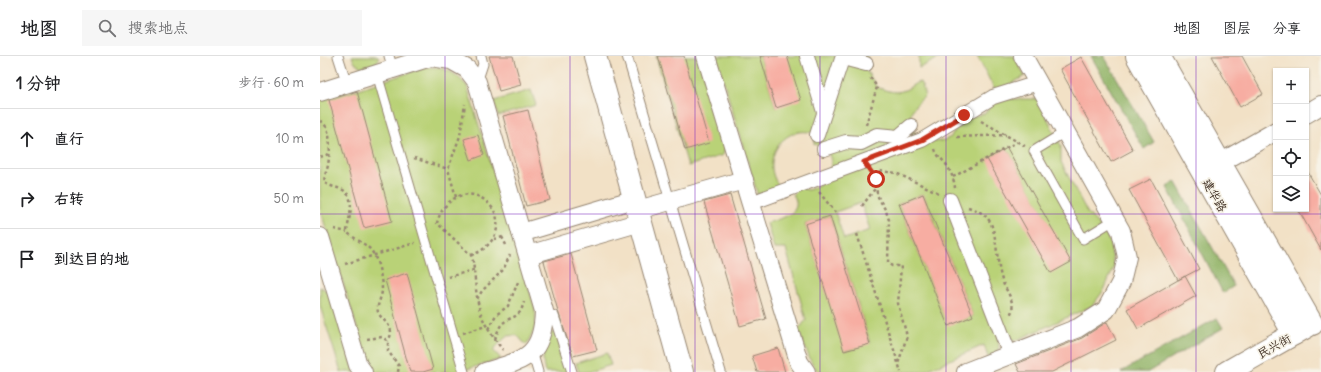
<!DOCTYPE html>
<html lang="zh">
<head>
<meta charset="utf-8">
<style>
  :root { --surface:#fff; --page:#f6f6f6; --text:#202124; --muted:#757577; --line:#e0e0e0 }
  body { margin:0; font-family:Delius,"LXGW WenKai TC",sans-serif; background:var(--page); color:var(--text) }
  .controls { position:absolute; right:12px; top:12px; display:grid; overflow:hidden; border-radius:0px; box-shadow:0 1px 3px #0004 }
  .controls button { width:36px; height:36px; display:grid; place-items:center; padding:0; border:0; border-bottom:1px solid var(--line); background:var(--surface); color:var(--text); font:20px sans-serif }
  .stop { position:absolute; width:12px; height:12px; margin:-9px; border:3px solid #c8321e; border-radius:50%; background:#fff }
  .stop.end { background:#c8321e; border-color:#fff; box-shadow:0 1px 4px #0008 }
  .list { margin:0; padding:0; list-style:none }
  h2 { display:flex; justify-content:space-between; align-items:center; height:52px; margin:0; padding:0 16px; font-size:17px }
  h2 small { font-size:13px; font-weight:400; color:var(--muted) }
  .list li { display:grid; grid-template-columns:26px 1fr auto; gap:12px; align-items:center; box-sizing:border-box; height:60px; padding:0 16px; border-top:1px solid var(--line) }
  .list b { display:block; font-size:15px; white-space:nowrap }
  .list em { font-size:13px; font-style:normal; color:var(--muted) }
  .icon { flex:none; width:22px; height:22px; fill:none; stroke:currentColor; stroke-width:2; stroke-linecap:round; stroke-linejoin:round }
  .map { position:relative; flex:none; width:1001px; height:316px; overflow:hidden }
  header { display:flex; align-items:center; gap:24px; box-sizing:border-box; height:56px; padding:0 20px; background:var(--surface); border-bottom:1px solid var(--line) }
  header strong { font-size:19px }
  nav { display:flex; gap:22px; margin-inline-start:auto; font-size:14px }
  .search { width:280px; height:36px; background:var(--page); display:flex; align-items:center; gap:10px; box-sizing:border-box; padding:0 14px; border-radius:0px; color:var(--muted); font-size:15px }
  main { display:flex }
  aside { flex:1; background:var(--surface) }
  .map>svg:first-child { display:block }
  .green { fill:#b9d277; stroke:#7a7e4a; fill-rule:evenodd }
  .forest { fill:#92b468; stroke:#666f43 }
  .building { fill:#f7ada2 }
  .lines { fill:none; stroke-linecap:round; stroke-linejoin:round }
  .service-casing { stroke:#968672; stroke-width:11 }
  .pedestrian-casing { stroke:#968672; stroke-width:16 }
  .minor-casing { stroke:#968672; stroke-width:20 }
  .tertiary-casing { stroke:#968672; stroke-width:24 }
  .path { stroke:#968672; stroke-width:2.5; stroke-dasharray:3 3; stroke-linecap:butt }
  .service { stroke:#fff; stroke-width:9 }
  .pedestrian { stroke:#fff; stroke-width:14 }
  .minor { stroke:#fff; stroke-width:18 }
  .tertiary { stroke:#fff; stroke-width:22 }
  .route { stroke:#c8321e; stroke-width:5 }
  .grid { fill:none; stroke:#7b2cbf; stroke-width:1; stroke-opacity:0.55 }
  .labels { text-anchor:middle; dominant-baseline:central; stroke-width:3.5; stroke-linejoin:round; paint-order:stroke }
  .street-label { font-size:12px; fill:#3b2a1e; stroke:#f7f3e8 }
</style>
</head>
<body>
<header>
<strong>地图</strong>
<div class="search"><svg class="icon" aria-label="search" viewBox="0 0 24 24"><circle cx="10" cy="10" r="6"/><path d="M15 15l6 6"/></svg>搜索地点</div>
<nav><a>地图</a><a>图层</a><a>分享</a></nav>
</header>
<main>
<aside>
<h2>1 分钟<small>步行 · 60 m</small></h2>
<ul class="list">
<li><svg class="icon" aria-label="ahead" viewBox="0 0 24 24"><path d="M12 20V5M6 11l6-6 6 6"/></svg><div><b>直行</b></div><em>10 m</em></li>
<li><svg class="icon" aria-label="right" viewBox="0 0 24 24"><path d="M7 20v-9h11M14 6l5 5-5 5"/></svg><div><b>右转</b></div><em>50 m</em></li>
<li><svg class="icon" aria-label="arrive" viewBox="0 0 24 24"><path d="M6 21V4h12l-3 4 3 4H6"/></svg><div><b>到达目的地</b></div></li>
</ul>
</aside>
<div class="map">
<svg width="1001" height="316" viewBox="0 0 1001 316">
  <rect width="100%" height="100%" fill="#f7f3e8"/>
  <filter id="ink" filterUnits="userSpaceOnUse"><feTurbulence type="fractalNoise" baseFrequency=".025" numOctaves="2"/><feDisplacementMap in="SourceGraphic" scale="8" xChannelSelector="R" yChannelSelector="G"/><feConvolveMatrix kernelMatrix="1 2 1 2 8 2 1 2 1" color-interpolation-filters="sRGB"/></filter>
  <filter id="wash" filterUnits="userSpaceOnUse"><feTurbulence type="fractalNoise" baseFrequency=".012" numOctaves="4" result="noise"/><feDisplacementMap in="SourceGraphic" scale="16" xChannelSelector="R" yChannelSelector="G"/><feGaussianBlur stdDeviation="0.9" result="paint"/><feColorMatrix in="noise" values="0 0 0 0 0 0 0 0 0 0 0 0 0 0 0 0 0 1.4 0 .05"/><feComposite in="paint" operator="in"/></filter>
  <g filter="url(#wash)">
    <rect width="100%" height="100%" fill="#f2e1c6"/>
    <g class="green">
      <path d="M32 0H58L59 3 55 8 41 11 34 6Z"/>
      <path d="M336 0H378L406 89 403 99 368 110Z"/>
      <path d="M396 0H440L456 52 467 0H547L546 14 557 31C567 35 578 39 589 32 593 29 595 27 600 26L604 35 605 40C600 45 592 51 591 58 590 62 591 69 593 73 601 89 617 88 631 81L642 64 665 57 677 43H718L741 90V106L767 156 785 176 790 187 794 211 784 234 772 250 697 284 678 282 679 292 675 298 668 301 664 289 602 316H499L492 308 478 274 486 264 466 193H454L447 167C461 162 485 158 473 138L479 131 488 134C511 127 523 97 494 88L496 78C462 65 437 109 462 133L438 140ZM687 92 750 206 667 103ZM603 138 653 260 628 269 579 148ZM541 147 550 174 524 183 515 156ZM510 160 550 287 525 295 485 168Z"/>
      <path d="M599 0H623L599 12Z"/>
      <path d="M657 0H694L705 20 676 36Z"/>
      <path d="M107 11C127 12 133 15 147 30L215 253C217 269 215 275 206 289L197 279 187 280 173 294 181 303 137 316H53L49 310 0 153V45Z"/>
      <path d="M211 34 216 49 178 60 174 45Z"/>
      <path d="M0 231 9 236 35 316H21L0 250Z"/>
      <path d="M232 276 237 278 249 316H225C220 300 226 290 232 276Z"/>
      <path d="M287 297 291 309 268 316H259L256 307Z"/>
    </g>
    <g class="forest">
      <path d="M771 0H784L834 86 824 93Z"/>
      <path d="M855 125 914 230 903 237 847 131Z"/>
      <path d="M897 262 903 272 828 316H801Z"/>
    </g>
    <g id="blocks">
      <g class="building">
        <path d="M169 0H193L201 29 179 35Z"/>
        <path d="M338 0H364L389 87 365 94Z"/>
        <path d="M440 0H467L481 44 456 52Z"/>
        <path d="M892 0H922L943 38 920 51Z"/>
        <path d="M761 1 813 94 791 106 740 13Z"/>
        <path d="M37 35 72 165 44 172 9 44Z"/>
        <path d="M208 54 230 144 206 150 183 60Z"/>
        <path d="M158 79 164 99 151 104 144 83Z"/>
        <path d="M687 92 751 206 731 217 667 103Z"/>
        <path d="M986 113 1001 139V194L978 153H986Z"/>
        <path d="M831 123 879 213 858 224 809 134Z"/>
        <path d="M603 138 653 260 628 270 579 148Z"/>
        <path d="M410 139 446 263 420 270 384 146Z"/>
        <path d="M510 160 550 288 524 295 485 168Z"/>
        <path d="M251 198 277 294 253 300 238 255 224 205Z"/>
        <path d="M87 217 113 313 103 316H90L65 224Z"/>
        <path d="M865 220 876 240 818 273 807 253Z"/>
        <path d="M787 266 796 284 732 316H700L696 308 762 282Z"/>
        <path d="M458 292 465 316H437L432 300Z"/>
      </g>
    </g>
  </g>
  <g filter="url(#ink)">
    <use href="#blocks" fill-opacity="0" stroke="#968672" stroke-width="1"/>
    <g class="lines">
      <defs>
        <g id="service">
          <path d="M18 0 27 28"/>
          <path d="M69 0 73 13"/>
          <path d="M307 0 401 316"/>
          <path d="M57 18 144 316"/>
          <path d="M157 26 163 8 161 0"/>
          <path d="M745 76 714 95 763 183 794 164"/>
          <path d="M224 255 234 260 252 316"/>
          <path d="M212 295 218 316"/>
        </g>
        <g id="pedestrian">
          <path d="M487 0 504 56"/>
          <path d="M523 2 546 8"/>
          <path d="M497 79 523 0"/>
          <path d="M504 93 526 86 541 87 557 79 578 81 591 70"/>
          <path d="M630 144 690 299"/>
          <path d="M431 147 602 84 673 41 718 27"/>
        </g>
        <g id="minor">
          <path d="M386 0 479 306 486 316"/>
          <path d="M0 36 111 1 131 4 147 13 157 26 224 255C223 302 203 304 165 316"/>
          <path d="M986 58 1001 49"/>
          <path d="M900 107 956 75"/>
          <path d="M318 154 424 124"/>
          <path d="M201 177 315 143"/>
          <path d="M0 181 38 309 43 316"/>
          <path d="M208 199 321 166"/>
          <path d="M646 316 758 272 786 254 801 226 807 201 801 175 703 0"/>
        </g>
        <g id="tertiary">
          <path d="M275 0 362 316"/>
          <path d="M817 0 974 278"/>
          <path d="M839 0 992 268"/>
          <path d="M907 316 986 271"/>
        </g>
      </defs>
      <use href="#service" class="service-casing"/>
      <use href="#pedestrian" class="pedestrian-casing"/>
      <use href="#minor" class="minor-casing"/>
      <use href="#tertiary" class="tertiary-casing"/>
      <g class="path">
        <path d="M0 65C13 71 10 97 8 109 7 116 3 120 5 127 11 131 17 131 23 134 37 142 28 164 27 176 34 183 43 186 50 193 58 202 62 222 62 234 62 241 56 250 58 256 63 267 77 270 68 285"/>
        <path d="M661 65 705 90"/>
        <path d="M546 69 557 31 550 21"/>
        <path d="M637 81 686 79"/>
        <path d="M615 93C617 100 622 103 626 108 631 116 634 123 635 132"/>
        <path d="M0 101 9 98"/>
        <path d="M94 102 128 113"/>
        <path d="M560 115 576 117 619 137"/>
        <path d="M553 117 556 123 557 139 566 155 569 164 568 207 572 210H581L578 248 587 280 578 308"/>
        <path d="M633 121 697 86"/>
        <path d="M499 136 515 156"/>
        <path d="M136 141 128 113 140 80 145 48"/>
        <path d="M542 150 557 130"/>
        <path d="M648 151C657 154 665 157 670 166 678 181 676 209 683 227 687 236 697 248 690 259"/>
        <path d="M14 173 27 176"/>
        <path d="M537 178 581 316"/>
        <path d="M182 181 187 191"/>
        <path d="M174 183 183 181"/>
        <path d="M151 199C172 193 187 169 170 149 150 127 123 142 117 167L151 199 153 205C158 248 155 259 183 294"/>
        <path d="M25 208 95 187"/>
        <path d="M128 221 154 214"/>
        <path d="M157 243 162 235 183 214 190 199"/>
        <path d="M168 273 176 259 188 250 198 226"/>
        <path d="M143 277 166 270"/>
        <path d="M47 283 62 281 68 285V295L79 310 78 316"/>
        <path d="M175 283C177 278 179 271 182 268 192 258 199 265 204 246"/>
      </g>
      <use href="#service" class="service"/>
      <use href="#pedestrian" class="pedestrian"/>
      <use href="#minor" class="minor"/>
      <use href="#tertiary" class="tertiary"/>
    </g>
  </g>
  <g class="lines" filter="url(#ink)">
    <path class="route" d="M556 123 544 106 602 84 644 59"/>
  </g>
  <path class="grid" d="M125 0V316M250 0V316M375 0V316M500 0V316M626 0V316M751 0V316M876 0V316M0 158H1001"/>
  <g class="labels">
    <g class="street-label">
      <text transform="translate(895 139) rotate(60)">建华路</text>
      <text transform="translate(954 290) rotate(-29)">民兴街</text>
    </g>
  </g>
</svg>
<div class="controls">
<button>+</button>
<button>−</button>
<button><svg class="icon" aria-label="locate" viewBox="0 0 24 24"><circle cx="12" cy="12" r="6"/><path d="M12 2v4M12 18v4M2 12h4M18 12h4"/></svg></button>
<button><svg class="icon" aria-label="layers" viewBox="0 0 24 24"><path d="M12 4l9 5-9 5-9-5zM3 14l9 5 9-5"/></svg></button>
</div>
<div class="stop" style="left:556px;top:123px"></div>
<div class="stop end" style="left:644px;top:59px"></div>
</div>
</main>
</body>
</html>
